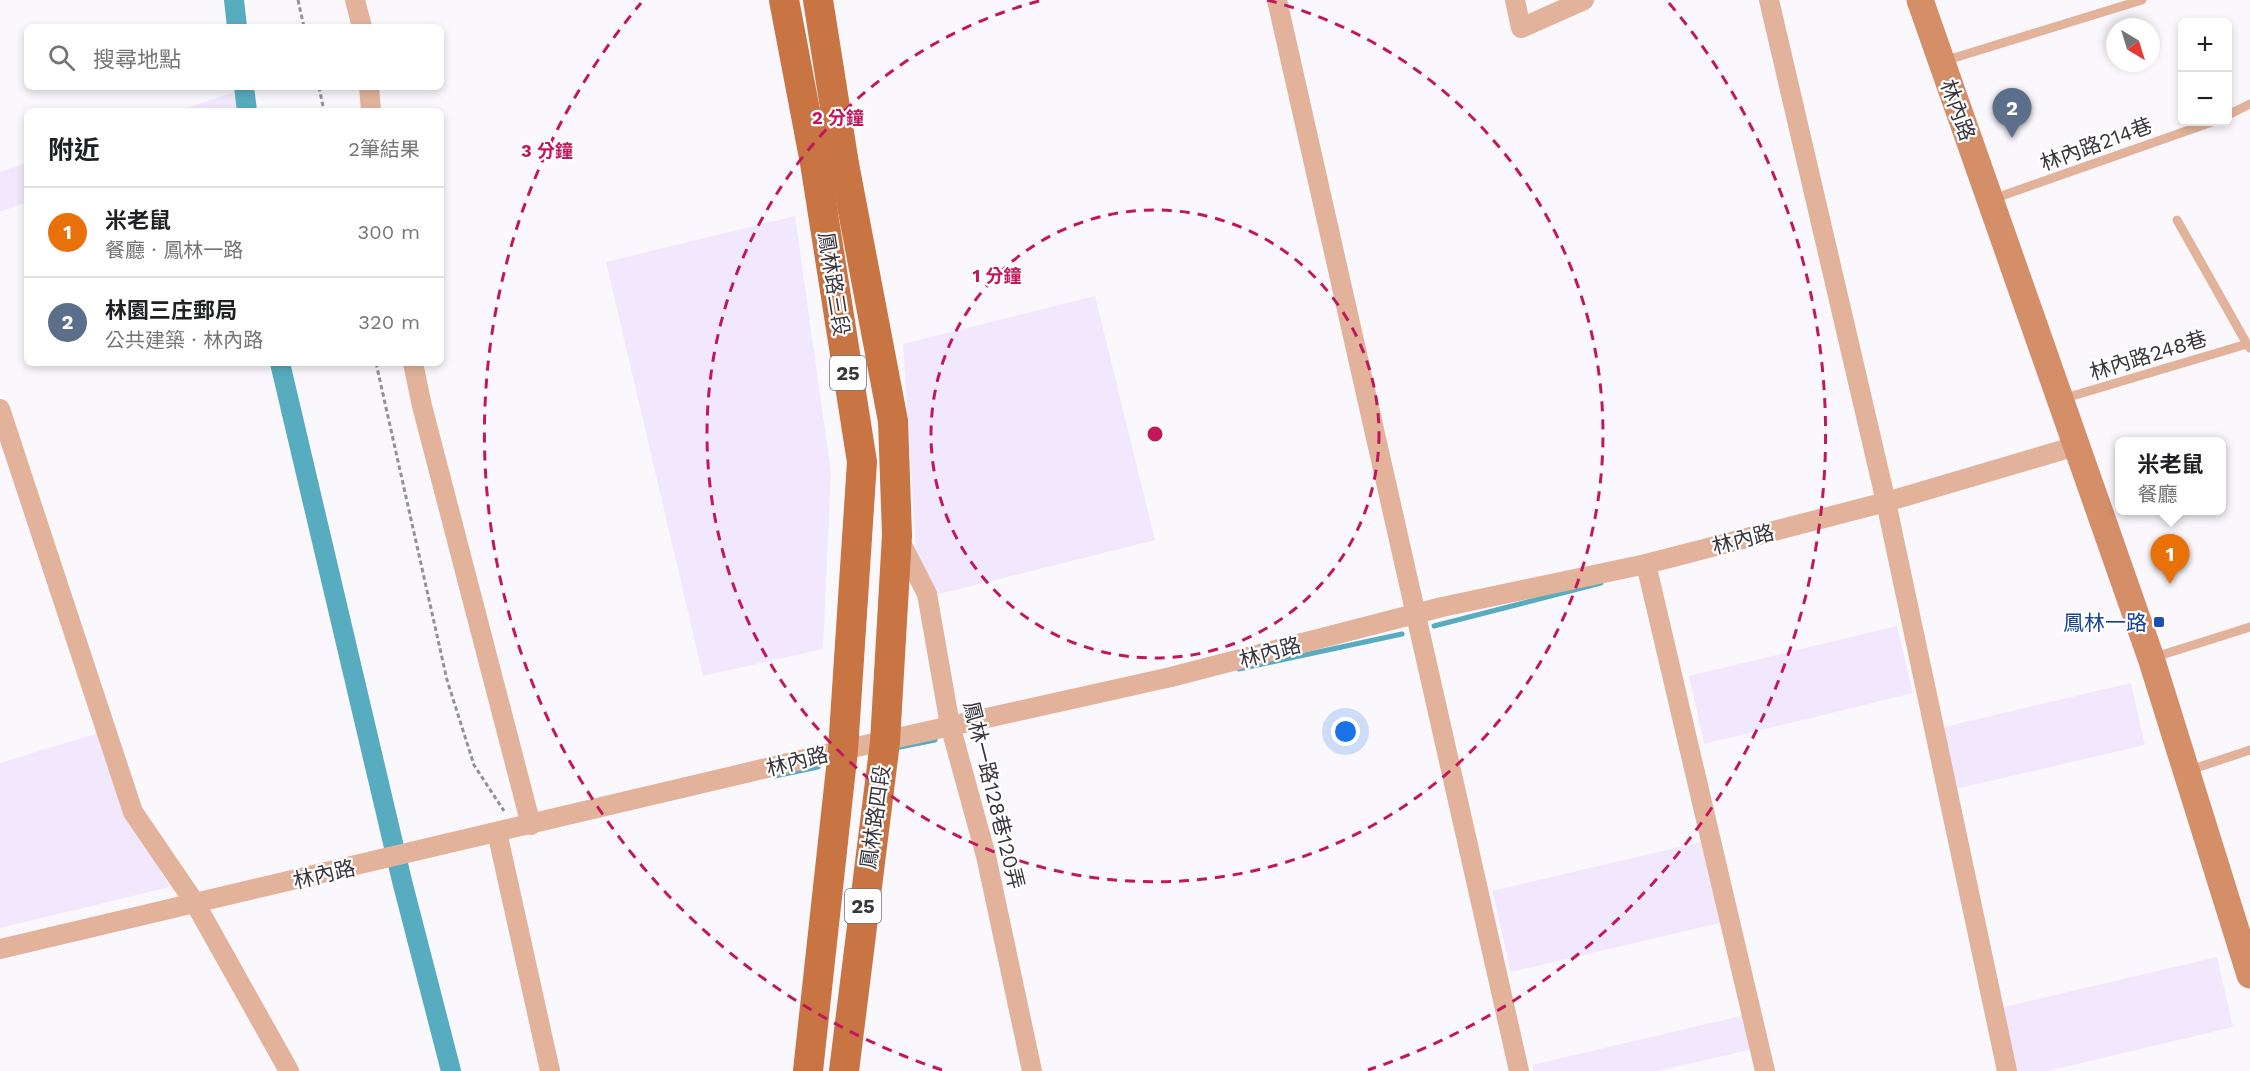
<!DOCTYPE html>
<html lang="zh-TW">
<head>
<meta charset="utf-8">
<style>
  :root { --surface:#fff; --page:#f6f6f6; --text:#202124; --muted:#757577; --line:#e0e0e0; --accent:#0f766e }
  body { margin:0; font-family:"Work Sans","Noto Sans TC",sans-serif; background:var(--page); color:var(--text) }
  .controls { position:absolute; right:18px; top:18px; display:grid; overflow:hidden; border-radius:9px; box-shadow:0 3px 9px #0003 }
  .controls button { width:54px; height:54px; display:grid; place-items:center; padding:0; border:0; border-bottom:2px solid var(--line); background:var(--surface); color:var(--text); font:30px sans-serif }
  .compass { position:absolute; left:2106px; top:18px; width:54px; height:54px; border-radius:50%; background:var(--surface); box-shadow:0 3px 9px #0003; rotate:142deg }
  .you { position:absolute; left:1346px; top:732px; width:21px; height:21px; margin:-15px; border:4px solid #fff; border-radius:50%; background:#1a73e8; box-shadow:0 0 0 9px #1a73e833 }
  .badge { display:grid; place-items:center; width:39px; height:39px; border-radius:50%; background:var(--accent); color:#fff; font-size:20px; font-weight:700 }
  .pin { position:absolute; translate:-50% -50px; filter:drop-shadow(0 2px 3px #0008) }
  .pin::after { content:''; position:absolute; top:32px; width:21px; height:18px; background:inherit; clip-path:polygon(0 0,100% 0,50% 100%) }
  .popup { position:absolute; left:2115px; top:437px; width:111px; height:78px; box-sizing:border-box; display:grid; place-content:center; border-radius:9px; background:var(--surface); filter:drop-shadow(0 2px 4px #0005); font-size:20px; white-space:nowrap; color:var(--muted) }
  .popup b { font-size:22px; color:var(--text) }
  .popup::after { content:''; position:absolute; left:50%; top:100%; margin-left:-12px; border:12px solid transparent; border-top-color:var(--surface) }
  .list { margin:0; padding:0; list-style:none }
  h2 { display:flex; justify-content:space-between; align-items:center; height:78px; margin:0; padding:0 24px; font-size:26px }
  h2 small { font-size:20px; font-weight:400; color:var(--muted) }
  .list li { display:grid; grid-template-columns:39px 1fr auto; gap:18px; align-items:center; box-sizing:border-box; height:90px; padding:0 24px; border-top:2px solid var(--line) }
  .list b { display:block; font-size:22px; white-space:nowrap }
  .list p { margin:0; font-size:20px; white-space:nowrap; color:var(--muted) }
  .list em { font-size:20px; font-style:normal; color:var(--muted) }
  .icon { flex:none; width:33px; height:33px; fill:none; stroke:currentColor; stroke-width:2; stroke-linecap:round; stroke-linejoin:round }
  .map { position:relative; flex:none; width:2250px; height:1071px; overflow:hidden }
  .search { position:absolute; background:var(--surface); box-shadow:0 3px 9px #0003; left:24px; top:24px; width:420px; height:66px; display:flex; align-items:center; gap:15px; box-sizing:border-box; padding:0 21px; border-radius:9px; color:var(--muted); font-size:22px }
  .panel { position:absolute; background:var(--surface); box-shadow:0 3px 9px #0003; left:24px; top:108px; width:420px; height:258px; border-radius:9px }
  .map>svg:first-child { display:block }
  .built { fill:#f1e8fd }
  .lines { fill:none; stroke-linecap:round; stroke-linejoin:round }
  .stream { stroke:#58acbf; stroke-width:5 }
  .canal { stroke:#58acbf; stroke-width:20 }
  .path { stroke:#939097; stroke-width:3; stroke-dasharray:4.5 3; stroke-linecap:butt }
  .lane { stroke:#e2b39a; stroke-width:9 }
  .street { stroke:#e2b39a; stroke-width:20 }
  .secondary { stroke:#d48f69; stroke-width:27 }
  .primary { stroke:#c87443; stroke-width:30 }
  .ring { fill:none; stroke:#c2185b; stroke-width:3; stroke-dasharray:10 8 }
  .transit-dot { fill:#1a4fb4; stroke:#fff; stroke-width:2 }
  .labels { text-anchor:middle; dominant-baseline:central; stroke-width:4.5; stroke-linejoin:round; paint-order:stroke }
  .shield { fill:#fff; stroke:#747278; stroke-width:1.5 }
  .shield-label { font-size:20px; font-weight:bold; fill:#39363e }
  .street-label { font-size:21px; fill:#39363e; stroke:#fff }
  .transit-label { font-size:21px; fill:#164399; stroke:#fff; text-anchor:end }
  .centre { fill:#c2185b; stroke:#fff; stroke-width:3 }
  .ring-label { font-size:18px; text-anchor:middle; font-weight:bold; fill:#c2185b; stroke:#fff; stroke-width:4.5; stroke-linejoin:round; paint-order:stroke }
</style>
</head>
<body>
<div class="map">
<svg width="2250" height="1071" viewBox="0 0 2250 1071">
  <rect width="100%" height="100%" fill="#faf8fc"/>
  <g class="built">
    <path d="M233 92 239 111H178Z"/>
    <path d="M27 163V202L0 212V172Z"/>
    <path d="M795 216 831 472 823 649 703 676 606 262Z"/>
    <path d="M1095 296 1155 540 919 599 903 344Z"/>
    <path d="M1897 626 1913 693 1704 744 1689 676Z"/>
    <path d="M2131 683 2145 745 1955 789 1940 728Z"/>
    <path d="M105 731 141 838 170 887 0 928V763Z"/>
    <path d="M1709 840 1728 921 1511 972 1492 891Z"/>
    <path d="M2217 957 2233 1027 2048 1071H2015L2000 1008Z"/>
    <path d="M1749 1014 1757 1048 1658 1071H1534L1532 1065Z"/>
  </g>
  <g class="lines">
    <g class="stream">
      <path d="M1434 626 1601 583"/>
      <path d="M1239 669 1402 634"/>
      <path d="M895 748 935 740"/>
      <path d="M775 776 818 767"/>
    </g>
    <g class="canal">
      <path d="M234 0 237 27"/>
      <path d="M244 87 247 111"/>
      <path d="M280 363 402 881 451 1071"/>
    </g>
    <g class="path">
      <path d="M298 0 304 27"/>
      <path d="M319 87 324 111"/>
      <path d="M376 363 447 680 474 765 504 811"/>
    </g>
    <g class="lane">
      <path d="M1944 61 2142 0"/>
      <path d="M2228 115 2250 104"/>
      <path d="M1993 199 2212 122"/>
      <path d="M2177 220 2247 344"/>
      <path d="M2062 399 2247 344 2250 348"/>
      <path d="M2152 658 2250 627"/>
      <path d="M2190 770 2250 750"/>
    </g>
    <g class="street">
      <path d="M355 0 362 27"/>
      <path d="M1277 0 1519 1071"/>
      <path d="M1515 0 1521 28 1584 0"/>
      <path d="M1769 0 1886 502 2007 1071"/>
      <path d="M369 87 371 111"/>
      <path d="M413 363 422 406 531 825"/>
      <path d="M0 409 133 812 195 903 289 1071"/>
      <path d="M898 537 927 594 950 725 986 856 1032 1071"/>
      <path d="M1646 564 1765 1071"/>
      <path d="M497 832 550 1071"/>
      <path d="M0 949 843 750 1171 677 1442 607 1646 564 1886 502 2076 446"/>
    </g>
    <path class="secondary" d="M1920 0 2151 658 2250 975"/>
    <g class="primary">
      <path d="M784 0 815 163 862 462 843 750 808 1071"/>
      <path d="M818 0 844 164 893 421 897 535 885 742 844 1071"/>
    </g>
  </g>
  <g class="ring">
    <circle cx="1155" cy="434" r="224"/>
    <path d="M1267 0A448 448 0 1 1 1043 0"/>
    <path d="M942 1070A671 671 0 0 1 641 3M1669 3A671 671 0 0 1 1368 1070"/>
  </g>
  <rect class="transit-dot" x="2153" y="616" width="12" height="12" rx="3"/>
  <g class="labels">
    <g class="shield">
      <rect x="830" y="356" width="36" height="34" rx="4.5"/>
      <rect x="845" y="889" width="36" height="34" rx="4.5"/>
    </g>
    <g class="shield-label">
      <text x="848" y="373">25</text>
      <text x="863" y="906">25</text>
    </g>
    <g class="street-label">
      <text transform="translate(1958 110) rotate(70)">林內路</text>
      <text transform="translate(2096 144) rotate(-20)">林內路214巷</text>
      <text transform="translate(834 284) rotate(81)">鳳林路三段</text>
      <text transform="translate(2148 355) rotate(-17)">林內路248巷</text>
      <text transform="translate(1743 539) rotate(-14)">林內路</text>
      <text transform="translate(1270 652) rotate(-15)">林內路</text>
      <text transform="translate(797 761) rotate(-14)">林內路</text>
      <text transform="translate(994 795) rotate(76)">鳳林一路128巷120弄</text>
      <text transform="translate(875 817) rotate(-82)">鳳林路四段</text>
      <text transform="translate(324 874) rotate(-13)">林內路</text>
    </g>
    <g class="transit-label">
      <text x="2147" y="622">鳳林一路</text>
    </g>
  </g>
  <circle cx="1155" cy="434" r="9" class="centre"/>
  <g class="ring-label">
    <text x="838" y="124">2 分鐘</text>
    <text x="547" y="157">3 分鐘</text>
    <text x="997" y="282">1 分鐘</text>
  </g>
</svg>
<div class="controls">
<button>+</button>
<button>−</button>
</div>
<svg class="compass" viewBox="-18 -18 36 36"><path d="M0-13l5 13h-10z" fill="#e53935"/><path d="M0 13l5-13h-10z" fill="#757577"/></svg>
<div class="you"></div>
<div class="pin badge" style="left:2170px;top:584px;background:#e8710a">1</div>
<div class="popup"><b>米老鼠</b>餐廳</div>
<div class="pin badge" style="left:2012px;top:138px;background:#5c6f8a">2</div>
<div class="search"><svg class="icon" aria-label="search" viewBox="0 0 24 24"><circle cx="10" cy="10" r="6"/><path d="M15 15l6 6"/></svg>搜尋地點</div>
<section class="panel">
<h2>附近<small>2筆結果</small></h2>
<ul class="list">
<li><span class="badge" style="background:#e8710a">1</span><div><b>米老鼠</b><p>餐廳 · 鳳林一路</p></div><em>300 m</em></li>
<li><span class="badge" style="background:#5c6f8a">2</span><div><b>林園三庄郵局</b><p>公共建築 · 林內路</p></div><em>320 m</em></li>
</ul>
</section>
</div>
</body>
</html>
